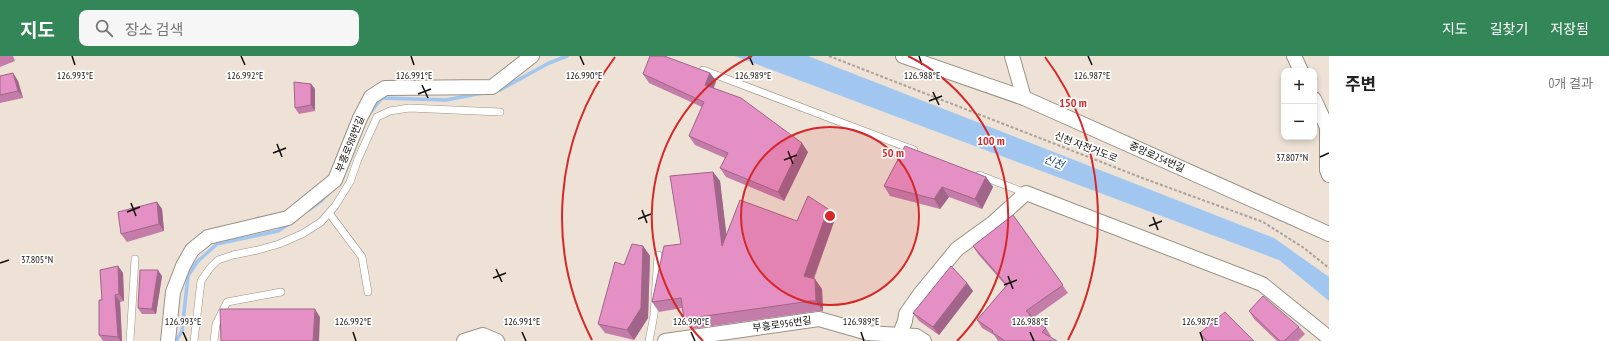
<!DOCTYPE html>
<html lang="ko">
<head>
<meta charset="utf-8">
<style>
  :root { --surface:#fff; --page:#f6f6f6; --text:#222; --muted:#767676; --line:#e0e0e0; --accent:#338658 }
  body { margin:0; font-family:"PT Sans Narrow","Noto Sans KR",sans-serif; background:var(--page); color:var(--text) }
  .controls { position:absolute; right:12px; top:12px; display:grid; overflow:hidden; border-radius:8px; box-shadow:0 2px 6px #0003 }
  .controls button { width:36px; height:36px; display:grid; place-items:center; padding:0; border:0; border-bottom:1px solid var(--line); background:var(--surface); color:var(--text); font:20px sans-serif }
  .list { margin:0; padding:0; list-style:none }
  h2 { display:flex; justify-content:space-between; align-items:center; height:52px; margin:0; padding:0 16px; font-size:17px }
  h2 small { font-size:13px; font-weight:400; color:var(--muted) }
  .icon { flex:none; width:22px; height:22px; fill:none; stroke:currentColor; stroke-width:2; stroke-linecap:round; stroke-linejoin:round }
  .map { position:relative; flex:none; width:1329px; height:285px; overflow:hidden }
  header { display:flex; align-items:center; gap:24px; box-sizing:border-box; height:56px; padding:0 20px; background:var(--accent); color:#fff }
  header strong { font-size:19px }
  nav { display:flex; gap:22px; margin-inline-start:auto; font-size:14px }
  .search { width:280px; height:36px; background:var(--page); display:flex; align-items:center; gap:10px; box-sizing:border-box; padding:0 14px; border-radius:8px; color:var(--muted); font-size:15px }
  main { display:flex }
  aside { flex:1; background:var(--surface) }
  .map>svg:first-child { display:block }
  .water { fill:#a1c7f1 }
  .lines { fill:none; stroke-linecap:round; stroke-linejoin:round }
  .stream { stroke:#a1c7f1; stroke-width:3.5 }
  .service-casing { stroke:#9a9185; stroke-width:8 }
  .minor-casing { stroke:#9a9185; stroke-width:16 }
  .path { stroke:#aaa197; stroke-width:2; stroke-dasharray:3 2; stroke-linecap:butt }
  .service { stroke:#fff; stroke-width:7 }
  .minor { stroke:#fff; stroke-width:14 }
  .wall { fill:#c47ca9 }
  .shaded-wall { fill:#a06589 }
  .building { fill:#e490c4; stroke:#a06589 }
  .ticks { fill:none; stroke:#110d09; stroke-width:1.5 }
  .ring { fill:none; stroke:#d62828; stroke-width:2 }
  .labels { text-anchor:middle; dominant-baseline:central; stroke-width:3.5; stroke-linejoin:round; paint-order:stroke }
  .street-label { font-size:10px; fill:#110d09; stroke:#fff }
  .water-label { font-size:11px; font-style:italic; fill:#0f3d69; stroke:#fff }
  .ticks-label { font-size:10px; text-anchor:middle; fill:#110d09; stroke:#fff; stroke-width:3.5; stroke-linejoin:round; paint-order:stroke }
  .centre { fill:#d62828; stroke:#fff; stroke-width:2 }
  .ring-label { font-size:12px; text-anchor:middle; font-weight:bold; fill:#d62828; stroke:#fff; stroke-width:3.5; stroke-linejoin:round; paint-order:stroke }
</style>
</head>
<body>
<header>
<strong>지도</strong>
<div class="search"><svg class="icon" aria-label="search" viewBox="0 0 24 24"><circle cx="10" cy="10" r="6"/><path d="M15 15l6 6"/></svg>장소 검색</div>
<nav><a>지도</a><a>길찾기</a><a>저장됨</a></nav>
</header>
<main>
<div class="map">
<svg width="1329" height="285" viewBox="0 0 1329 285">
  <rect width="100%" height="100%" fill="#ede2d5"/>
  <path class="water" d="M735 0H808L1274 182 1329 221V245L1279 204Z"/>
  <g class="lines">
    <g class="stream">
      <path d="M495 35 500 34 549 7 567 0"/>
      <path d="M369 58 382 42 446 44 483 37"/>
      <path d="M307 155 320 146 328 138"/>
      <path d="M176 285 182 275 188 220 197 206 217 188 278 175 289 168"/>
    </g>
    <defs>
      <g id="service">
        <path d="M703 14 914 94"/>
        <path d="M979 119 1026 137"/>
        <path d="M329 157 362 201 368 236"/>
        <path d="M130 285 135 203"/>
        <path d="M194 285 201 225 210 212 218 204 233 199 258 194 279 188 302 178 321 166 335 150 350 126 358 103 377 61 390 55 409 52 500 56"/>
        <path d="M214 285 216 268 227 246 281 236"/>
        <path d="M649 285 654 259 658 199"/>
      </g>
      <g id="minor">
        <path d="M903 0 1024 42 1329 178"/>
        <path d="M1012 0 1024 42"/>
        <path d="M1294 0 1301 15"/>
        <path d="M1314 43 1327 71V114L1329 119"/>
        <path d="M168 285 173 236 183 210 192 194 208 181 288 162 335 124 360 62 371 41 385 32 492 31 532 0"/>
        <path d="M464 285 483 279 497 285"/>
        <path d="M665 285 819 263 868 277 916 280 924 285"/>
        <path d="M897 285 905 265 906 258 920 238 957 193 993 167 1026 137 1262 228 1329 282"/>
      </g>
    </defs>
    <use href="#service" class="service-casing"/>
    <use href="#minor" class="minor-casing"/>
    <path class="path" d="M829 0 1145 123 1263 166 1304 192 1329 212"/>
    <use href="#service" class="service"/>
    <use href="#minor" class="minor"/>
  </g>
  <g class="wall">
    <path d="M0 0H13L15 5 0 11Z"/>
    <path d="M13 17 18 25 23 42 0 47V20Z"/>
    <path d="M710 17 716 25 714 32 808 96 784 145 726 121 720 112 725 102 695 89 689 80 702 51 649 27 643 18Z"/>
    <path d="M311 28 315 33V55L299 58 295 52Z"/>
    <path d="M713 116 720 125 726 179 797 165 828 153 835 163 814 223 822 233 823 255H818L691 273 684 263 682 252 659 256 652 246 681 188Z"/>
    <path d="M986 121 993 131 982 153 949 141 940 153 890 140 884 130Z"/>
    <path d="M157 146 162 153 164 175 127 186 121 178Z"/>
    <path d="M1013 159 1068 237 1033 262 1035 265 1046 272 1051 280 1050 281 1057 285H998L994 279 982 272 977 264 1006 230 978 198 973 190Z"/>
    <path d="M643 190 650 200 648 262 634 284 605 277 598 268 624 209Z"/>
    <path d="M118 210 123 217 124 245 120 246 122 285H103L99 279Z"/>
    <path d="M162 220 156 258H142L138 252Z"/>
    <path d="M967 227 973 235 939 279 919 265 913 257Z"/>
    <path d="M1249 255 1299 271 1305 278 1298 285H1277L1254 263Z"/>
    <path d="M1200 277 1254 285H1205Z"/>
  </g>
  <g class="shaded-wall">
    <path d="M13 17 18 25 23 42 18 35Z"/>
    <path d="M710 17 716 25 711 38 705 29Z"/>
    <path d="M311 28 315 33V55L311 49Z"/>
    <path d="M802 87 808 96 784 145 778 136Z"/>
    <path d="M713 116 720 125 729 199 722 190Z"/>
    <path d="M986 121 993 131 982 153 975 143Z"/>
    <path d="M942 131 949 141 940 153 934 143Z"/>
    <path d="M157 146 162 153 164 175 159 168Z"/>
    <path d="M828 153 835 163 811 229 804 220Z"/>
    <path d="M643 190 650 200 648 262 634 284 627 274Z"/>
    <path d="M118 210 123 217 124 245 119 238Z"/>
    <path d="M158 214 162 220 156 258 152 253Z"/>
    <path d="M815 223 822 233 823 255 816 245Z"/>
    <path d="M967 227 973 235 939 279 933 271Z"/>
    <path d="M115 239 120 246 122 285H120L118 281Z"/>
    <path d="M315 253 320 261 319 285H313Z"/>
    <path d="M1030 258 1036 266 1028 261Z"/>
  </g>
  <g class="building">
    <path d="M650 0H664L710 17 705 29 741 42 802 87 778 136 720 112 728 97 689 80 704 46 643 18Z"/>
    <path d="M13 17 18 35 0 39V20Z"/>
    <path d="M294 26 311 28V49L295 52Z"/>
    <path d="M905 90 986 121 975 143 942 131 934 143 884 130Z"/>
    <path d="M713 116 722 190 740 144 797 165 808 140 828 153 804 220 815 223 816 245H811L684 263 681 242 652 246 664 190 681 188 670 120Z"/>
    <path d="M157 146 159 168 121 178 118 156Z"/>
    <path d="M1013 159 1063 229 1026 255 1030 258 1028 261 1046 272 1042 276 1057 285H1005L992 276 993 275 977 264 1007 229 973 190Z"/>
    <path d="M632 188 643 190 641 252 627 274 598 268 615 206 624 209Z"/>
    <path d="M118 210 119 238 115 239 118 281 99 279V244H102L100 214Z"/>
    <path d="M951 210 967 227 933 271 913 257Z"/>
    <path d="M140 214H158L152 253 138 252Z"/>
    <path d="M1263 240 1299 271 1284 285H1280L1249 255Z"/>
    <path d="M220 253H315L313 285H221Z"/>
    <path d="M1225 256 1254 285H1207L1200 277Z"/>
  </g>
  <path class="ticks" d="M72 0 75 9M241 0 245 9M411 0 414 9M580 0 584 9M749 0 753 9M919 0 922 9M1088 0 1092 9M422 29 428 42M933 36 939 49M418 38 431 33M929 45 942 40M277 88 282 101M788 95 793 108M273 97 286 92M1320 101 1329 97M784 104 797 99M131 147 136 160M642 154 647 167M127 156 140 151M1153 161 1158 174M638 163 651 158M1149 170 1162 165M0 207 9 204M496 213 502 226M1008 220 1013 233M493 222 506 217M1004 229 1017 224M183 276 187 285M353 276 356 285M522 276 526 285M691 276 695 285M861 276 864 285M1030 276 1034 285M1200 276 1203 285"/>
  <circle cx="830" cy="160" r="89" fill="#d62828" fill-opacity=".12"/>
  <g class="ring">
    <circle cx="830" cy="160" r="89"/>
    <path d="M703 285A178 178 0 0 1 752 0M908 0A178 178 0 0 1 957 285"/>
    <path d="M592 284A268 268 0 0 1 615 1M1045 1A268 268 0 0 1 1068 284"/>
  </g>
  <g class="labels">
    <g class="street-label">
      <text transform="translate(350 88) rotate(-68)">부흥로988번길</text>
      <text transform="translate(1086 91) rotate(21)">신천 자전거도로</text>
      <text transform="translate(1157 101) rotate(24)">중앙로254번길</text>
      <text transform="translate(782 268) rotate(-8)">부흥로956번길</text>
    </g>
    <g class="water-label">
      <text transform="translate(1054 106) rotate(21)">신천</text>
    </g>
  </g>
  <g class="ticks-label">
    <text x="75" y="23">126.993°E</text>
    <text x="245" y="23">126.992°E</text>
    <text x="414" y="23">126.991°E</text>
    <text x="584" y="23">126.990°E</text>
    <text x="753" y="23">126.989°E</text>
    <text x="922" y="23">126.988°E</text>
    <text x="1092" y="23">126.987°E</text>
    <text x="1292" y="105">37.807°N</text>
    <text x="37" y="207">37.805°N</text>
    <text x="183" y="269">126.993°E</text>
    <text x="353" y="269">126.992°E</text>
    <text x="522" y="269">126.991°E</text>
    <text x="691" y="269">126.990°E</text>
    <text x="861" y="269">126.989°E</text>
    <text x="1030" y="269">126.988°E</text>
    <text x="1200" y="269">126.987°E</text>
  </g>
  <circle cx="830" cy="160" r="6" class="centre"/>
  <g class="ring-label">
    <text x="1073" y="51">150 m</text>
    <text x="991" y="89">100 m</text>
    <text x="893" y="101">50 m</text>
  </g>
</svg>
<div class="controls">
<button>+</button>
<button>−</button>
</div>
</div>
<aside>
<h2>주변<small>0개 결과</small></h2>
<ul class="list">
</ul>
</aside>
</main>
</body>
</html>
